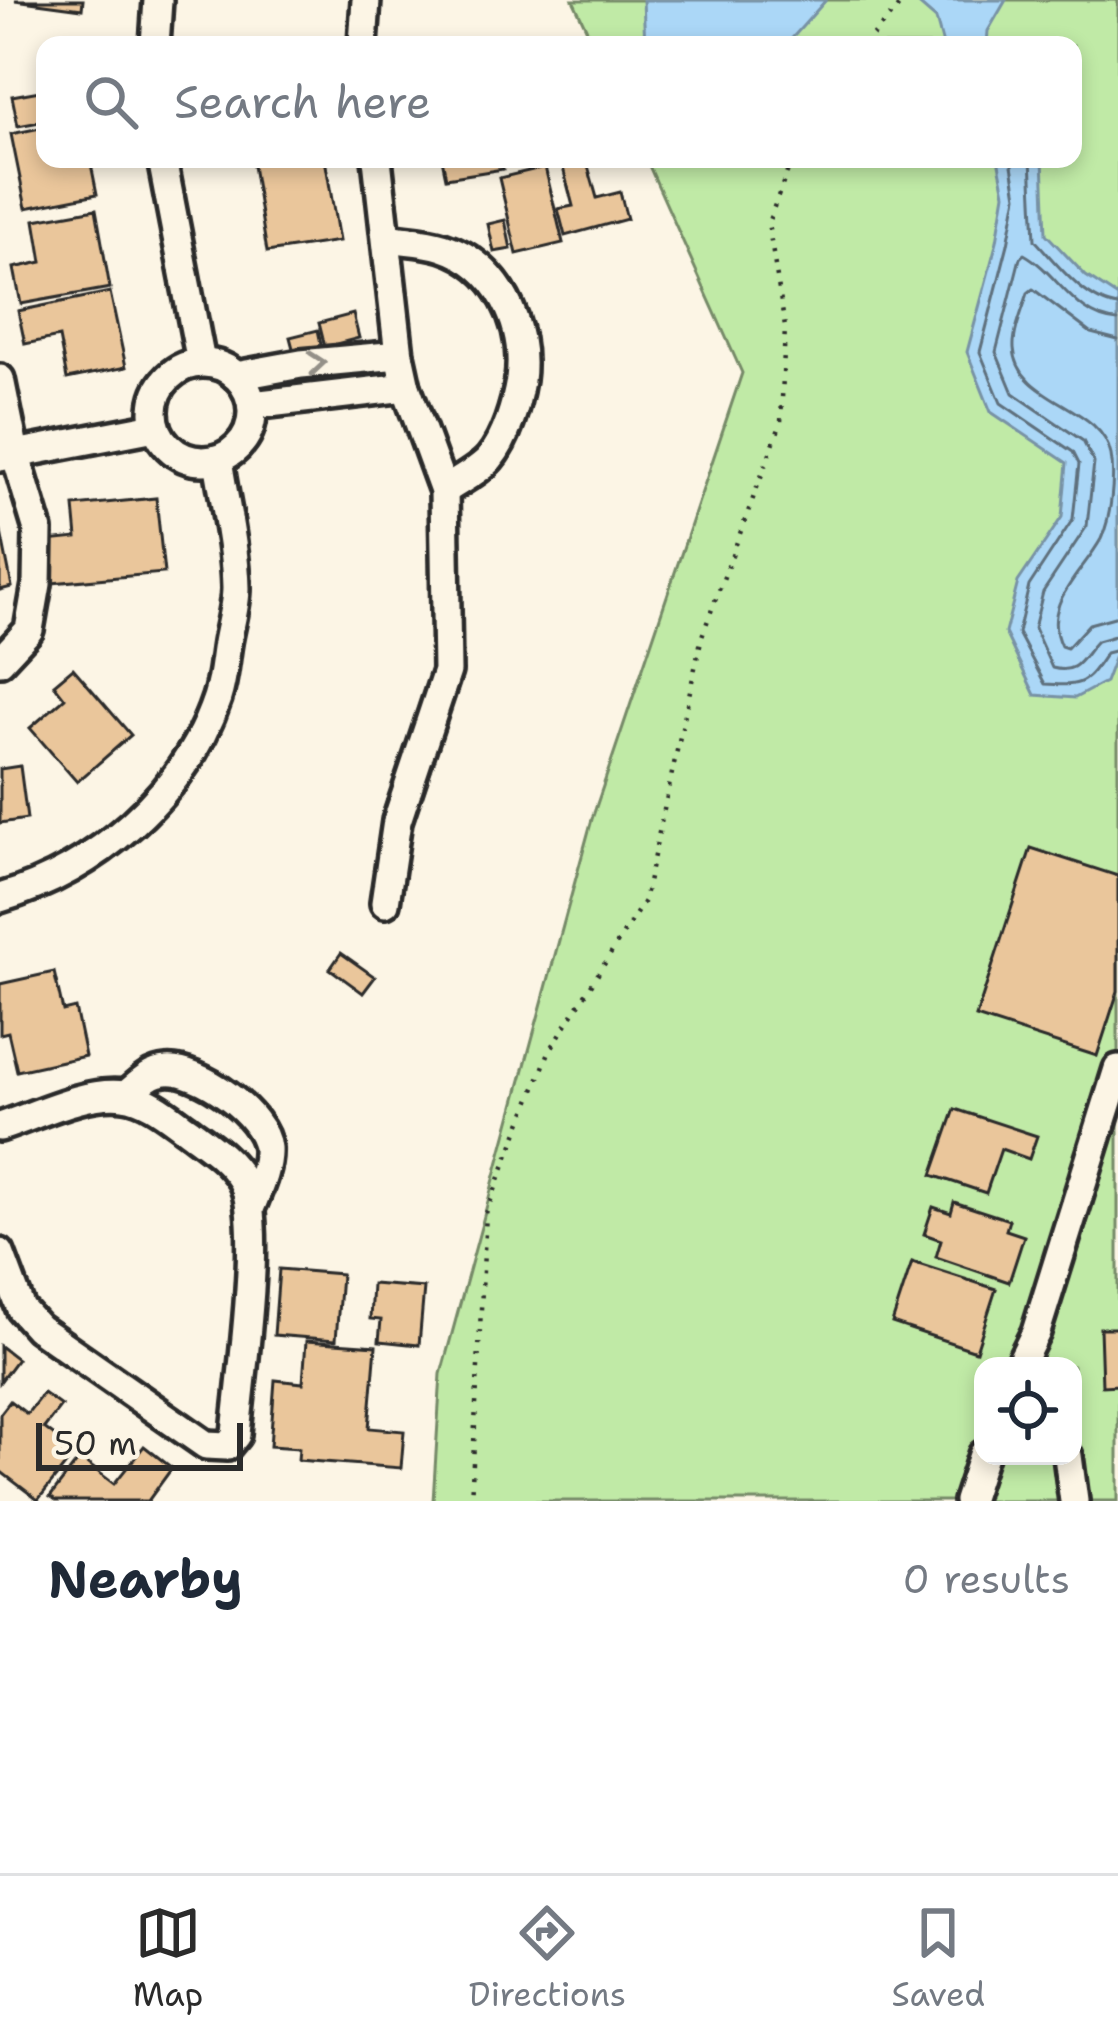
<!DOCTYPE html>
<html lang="en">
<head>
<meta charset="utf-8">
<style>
  :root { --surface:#fff; --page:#f6f6f7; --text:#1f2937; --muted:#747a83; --line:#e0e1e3; --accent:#2b2b2b }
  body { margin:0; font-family:"Shantell Sans",sans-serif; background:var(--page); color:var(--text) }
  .controls { position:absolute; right:36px; bottom:36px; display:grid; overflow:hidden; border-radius:24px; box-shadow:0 6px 18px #0003 }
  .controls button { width:108px; height:108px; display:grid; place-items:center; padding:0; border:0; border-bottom:3px solid var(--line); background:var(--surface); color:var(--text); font:60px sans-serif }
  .scale { position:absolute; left:36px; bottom:30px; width:207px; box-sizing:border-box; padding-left:12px; border:6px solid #2b2b2b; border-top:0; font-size:33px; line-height:42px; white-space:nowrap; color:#2b2b2b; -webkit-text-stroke:9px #fcf5e5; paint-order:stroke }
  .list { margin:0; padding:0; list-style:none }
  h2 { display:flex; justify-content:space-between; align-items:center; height:156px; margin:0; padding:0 48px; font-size:51px }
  h2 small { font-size:39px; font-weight:400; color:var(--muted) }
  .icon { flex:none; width:66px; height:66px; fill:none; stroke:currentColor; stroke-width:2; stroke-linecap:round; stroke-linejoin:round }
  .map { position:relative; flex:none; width:1118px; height:1501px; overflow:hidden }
  .search { position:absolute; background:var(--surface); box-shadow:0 6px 18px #0003; left:36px; right:36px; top:36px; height:132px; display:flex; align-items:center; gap:30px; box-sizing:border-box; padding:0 42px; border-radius:24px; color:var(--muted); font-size:45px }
  .sheet { height:372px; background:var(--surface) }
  nav { display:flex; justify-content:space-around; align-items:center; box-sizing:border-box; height:168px; border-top:3px solid var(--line); background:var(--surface); font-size:33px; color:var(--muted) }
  nav a { display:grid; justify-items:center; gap:6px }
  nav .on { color:var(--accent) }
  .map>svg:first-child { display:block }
  .green { fill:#c0eaa6; stroke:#768a68; stroke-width:3; fill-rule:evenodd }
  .water { fill:#abd7f7; stroke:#7892a5; stroke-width:3 }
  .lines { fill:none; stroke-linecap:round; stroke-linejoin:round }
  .shore { stroke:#5e707d; stroke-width:3 }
  .building { fill:#eac69b; stroke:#2b2b2b; stroke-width:3 }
  .minor-casing { stroke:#2b2b2b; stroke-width:36 }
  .path { stroke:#2b2b2b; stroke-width:4.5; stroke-dasharray:3 9; stroke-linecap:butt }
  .minor { stroke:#fcf5e5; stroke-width:27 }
  .oneway { stroke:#949088 }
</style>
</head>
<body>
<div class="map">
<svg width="1118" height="1501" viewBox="0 0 1118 1501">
  <rect width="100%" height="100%" fill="#fcf5e5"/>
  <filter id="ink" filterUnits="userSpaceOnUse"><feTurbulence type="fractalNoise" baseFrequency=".00833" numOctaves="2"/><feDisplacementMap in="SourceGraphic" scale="24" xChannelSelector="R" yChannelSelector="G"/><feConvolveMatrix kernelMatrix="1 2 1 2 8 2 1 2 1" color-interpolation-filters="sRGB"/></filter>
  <g filter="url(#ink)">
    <path class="green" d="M573 0H1118V1501H433L441 1374 592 819 742 373 646 159H1073V45H594ZM983 1366H1073V1456H983Z"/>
    <g class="water">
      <path d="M643 0H826L786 45H645Z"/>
      <path d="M914 0H1006L988 31 987 45H943L936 19Z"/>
      <path d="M998 159H1043L1046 234 1086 276 1118 297V648L1105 682 1075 698 1035 695 1005 633 1018 582 1062 517 1067 463 991 412 967 352 997 241 1005 193Z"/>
    </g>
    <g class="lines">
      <g class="shore">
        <path d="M1011 159 1017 196 1008 244 980 352 1001 403 1073 452 1079 464 1073 519 1029 586 1018 633 1045 684C1084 687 1086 683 1106 653L1118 650"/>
        <path d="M1031 159 1035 240C1056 263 1085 302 1118 306"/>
        <path d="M1118 321C1076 319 1057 272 1024 254L1020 258 996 352 1013 393 1083 441 1094 463 1087 526 1043 592 1034 628 1052 668C1079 675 1081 657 1097 641L1118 635"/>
        <path d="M1118 340 1091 333 1033 289 1028 293C1023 309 1013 332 1014 348 1017 403 1101 403 1111 455 1115 477 1111 519 1101 539 1082 574 1040 604 1061 646L1067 648 1089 624 1118 616"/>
      </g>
    </g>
    <g class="building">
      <path d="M15 0H83L82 9Z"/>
      <path d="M45 90V121L18 126 12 96Z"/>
      <path d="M45 127V159H90L97 194 26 208 11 134Z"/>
      <path d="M252 159H325L339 241 267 252Z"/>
      <path d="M442 159H502L503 169 446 178Z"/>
      <path d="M586 159 597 198 620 192 627 219 565 236 558 209 573 206 561 160Z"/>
      <path d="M545 167 563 243 517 254 499 178Z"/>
      <path d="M96 209 110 288 21 304 14 268 42 262 35 220Z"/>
      <path d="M505 220 511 249 494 252 488 224Z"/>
      <path d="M110 292 126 367 67 379 59 337 25 344 18 311Z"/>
      <path d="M353 314 359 338 325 347 319 323Z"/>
      <path d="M318 330 323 353 296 360 290 337Z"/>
      <path d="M156 498 164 573 51 583 47 541 77 538 74 506Z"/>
      <path d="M0 527 12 587 0 590Z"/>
      <path d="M73 668 131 735 77 782 30 728 65 698 54 684Z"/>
      <path d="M20 766 27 819 0 823V769Z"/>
      <path d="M1031 848 1118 876V991L1097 1056 976 1017Z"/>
      <path d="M341 953 375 977 363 993 330 969Z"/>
      <path d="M54 972 63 1011 75 1008 85 1056 17 1071 8 1032 0 1034V984Z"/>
      <path d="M955 1109 1037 1136 1029 1159 1001 1149 986 1193 932 1175Z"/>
      <path d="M954 1202 1009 1220 1006 1230 1024 1236 1009 1282 936 1257 941 1240 924 1234 933 1207 951 1213Z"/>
      <path d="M912 1262 996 1289 976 1351 892 1323Z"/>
      <path d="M279 1269 341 1274 336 1340 274 1335Z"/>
      <path d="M372 1284 424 1288 419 1345 379 1341 381 1320 370 1319Z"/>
      <path d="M1100 1328H1118V1385L1102 1386Z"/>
      <path d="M306 1341 376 1346 369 1428 404 1431 401 1468 298 1460 299 1448 270 1446 275 1380 303 1383Z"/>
      <path d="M0 1346 17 1359 0 1382Z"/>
      <path d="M43 1393 61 1406 44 1428 76 1452 38 1500 0 1471V1414L10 1401 27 1414Z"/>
      <path d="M144 1446 172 1468 148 1501H56L50 1497 80 1458 114 1484Z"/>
    </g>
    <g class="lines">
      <defs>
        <g id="minor">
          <path d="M155 45 158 0"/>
          <path d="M363 45 366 0"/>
          <path d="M162 159 201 362"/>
          <path d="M377 159 399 355 406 387 444 491 447 671 397 821 385 903"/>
          <path d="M387 238C405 241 425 241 443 247 499 265 527 325 520 380 516 405 506 439 490 458 479 471 458 481 444 491"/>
          <circle cx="203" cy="412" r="49"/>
          <path d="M236 376 301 364 399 355"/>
          <path d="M0 379 15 453 38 530 37 584 29 630 0 661"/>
          <path d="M252 405 406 387"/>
          <path d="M0 457 155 427"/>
          <path d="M0 898C96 870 185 794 217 698 223 680 224 661 227 643 230 625 236 605 236 588 235 545 224 501 218 459"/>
          <path d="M126 1095C138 1085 150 1072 166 1071 199 1068 264 1114 267 1148 268 1167 259 1187 252 1204"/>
          <path d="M0 1127C37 1115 85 1090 124 1095 148 1098 170 1117 188 1130 208 1145 229 1158 242 1180 265 1221 240 1381 236 1435L227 1446 206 1445 38 1328 21 1309 0 1253"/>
          <path d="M1019 1366 1036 1332 1118 1069"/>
          <path d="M1068 1456 1074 1501"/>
          <path d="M968 1501 983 1455"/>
        </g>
      </defs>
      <use href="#minor" class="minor-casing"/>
      <g class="path">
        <path d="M865 45 904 0"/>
        <path d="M471 1501 486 1213 549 1052 644 901 702 636 781 423 785 327 768 223 792 159"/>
      </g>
      <use href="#minor" class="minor"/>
    </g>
    <defs><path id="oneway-chevron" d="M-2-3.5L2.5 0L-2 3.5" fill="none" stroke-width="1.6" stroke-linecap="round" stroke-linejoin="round" transform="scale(3)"/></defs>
    <use class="oneway" href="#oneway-chevron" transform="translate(317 363) rotate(-5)"/>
  </g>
</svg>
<div class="controls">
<button><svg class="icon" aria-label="locate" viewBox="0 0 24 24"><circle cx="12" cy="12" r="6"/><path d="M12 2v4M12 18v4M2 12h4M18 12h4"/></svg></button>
</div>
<div class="scale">50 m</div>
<div class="search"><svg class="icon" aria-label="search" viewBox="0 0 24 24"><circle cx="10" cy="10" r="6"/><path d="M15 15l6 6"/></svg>Search here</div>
</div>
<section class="sheet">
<h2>Nearby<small>0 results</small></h2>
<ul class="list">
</ul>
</section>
<nav>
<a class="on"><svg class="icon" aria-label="map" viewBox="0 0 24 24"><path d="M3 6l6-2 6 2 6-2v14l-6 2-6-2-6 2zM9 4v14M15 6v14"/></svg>Map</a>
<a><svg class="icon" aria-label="directions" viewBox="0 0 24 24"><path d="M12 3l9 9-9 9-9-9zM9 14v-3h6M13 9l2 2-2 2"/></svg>Directions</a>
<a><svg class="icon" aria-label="saved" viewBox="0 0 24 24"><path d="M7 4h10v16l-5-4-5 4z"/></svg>Saved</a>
</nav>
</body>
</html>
